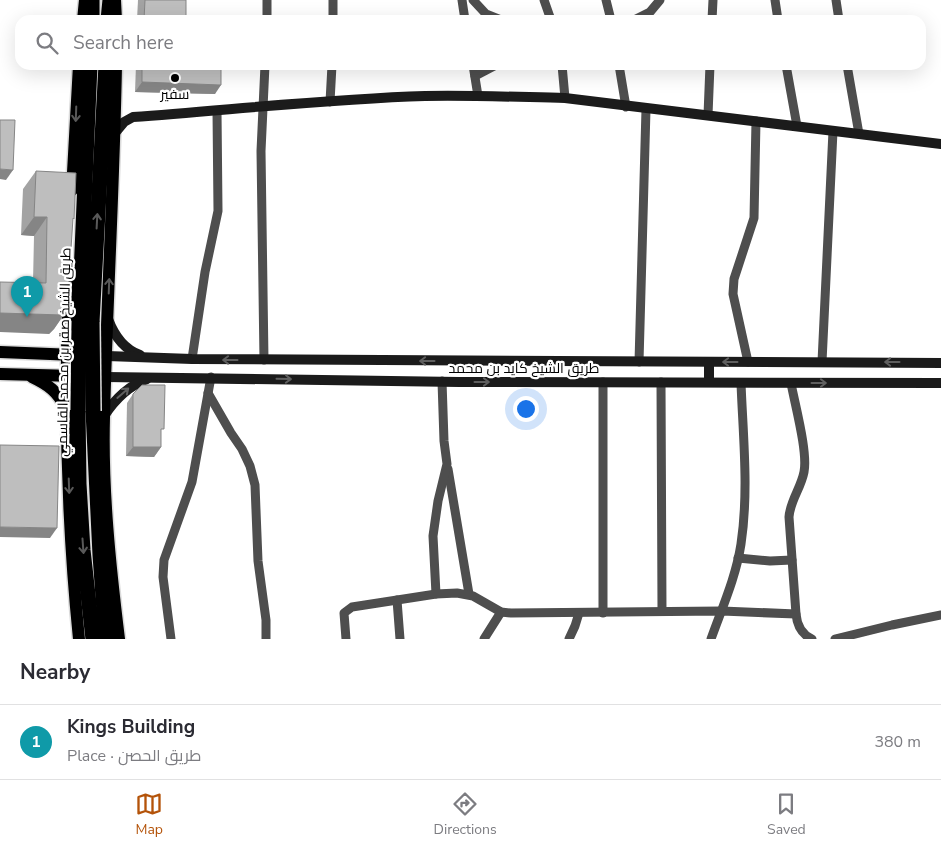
<!DOCTYPE html>
<html lang="en">
<head>
<meta charset="utf-8">
<style>
  :root { --surface:#fff; --page:#f7f7f7; --text:#2b2b33; --muted:#7c7c81; --line:#e1e1e2; --accent:#b45309 }
  body { margin:0; font-family:"Nunito Sans",Cairo,sans-serif; background:var(--page); color:var(--text) }
  .you { position:absolute; left:525px; top:408px; width:18px; height:18px; margin:-12px; border:4px solid #fff; border-radius:50%; background:#1a73e8; box-shadow:0 0 0 8px #1a73e833 }
  .badge { display:grid; place-items:center; width:32px; height:32px; border-radius:50%; background:var(--accent); color:#fff; font-size:16px; font-weight:700 }
  .pin { position:absolute; translate:-50% -41px; filter:drop-shadow(0 1px 2px #0008) }
  .pin::after { content:''; position:absolute; top:26px; width:18px; height:15px; background:inherit; clip-path:polygon(0 0,100% 0,50% 100%) }
  .list { margin:0; padding:0; list-style:none }
  h2 { display:flex; justify-content:space-between; align-items:center; height:65px; margin:0; padding:0 20px; font-size:21px }
  h2 small { font-size:16px; font-weight:400; color:var(--muted) }
  .list li { display:grid; grid-template-columns:32px 1fr auto; gap:15px; align-items:center; box-sizing:border-box; height:75px; padding:0 20px; border-top:1px solid var(--line) }
  .list b { display:block; font-size:19px; white-space:nowrap }
  .list p { margin:0; font-size:16px; white-space:nowrap; color:var(--muted) }
  .list em { font-size:16px; font-style:normal; color:var(--muted) }
  .icon { flex:none; width:28px; height:28px; fill:none; stroke:currentColor; stroke-width:2; stroke-linecap:round; stroke-linejoin:round }
  .map { position:relative; flex:none; width:941px; height:639px; overflow:hidden }
  .search { position:absolute; background:var(--surface); box-shadow:0 5px 20px #0002; left:15px; right:15px; top:15px; height:55px; display:flex; align-items:center; gap:12px; box-sizing:border-box; padding:0 18px; border-radius:15px; color:var(--muted); font-size:19px }
  .sheet { height:140px; background:var(--surface) }
  nav { display:flex; justify-content:space-around; align-items:center; box-sizing:border-box; height:70px; border-top:1px solid var(--line); background:var(--surface); font-size:14px; color:var(--muted) }
  nav a { display:grid; justify-items:center; gap:2px }
  nav .on { color:var(--accent) }
  .map>svg:first-child { display:block }
  .lines { fill:none; stroke-linecap:round; stroke-linejoin:round }
  .primary-casing { stroke:#dbdbdb; stroke-width:15 }
  .highway-casing { stroke:#dbdbdb; stroke-width:18 }
  .street { stroke:#4e4e4e; stroke-width:9 }
  .secondary { stroke:#1b1b1b; stroke-width:10 }
  .primary { stroke:#000; stroke-width:12 }
  .highway { stroke:#000; stroke-width:15 }
  .highway-bridge-casing { stroke:#dbdbdb; stroke-width:18; stroke-linecap:butt }
  .highway-bridge { stroke:#000; stroke-width:15 }
  .wall { fill:#a3a3a3 }
  .shaded-wall { fill:#858585 }
  .building { fill:#bebebe; stroke:#858585 }
  .oneway { stroke:#595959 }
  .oneway2 { stroke:#5f5f5f }
  .poi-dot { fill:#000; stroke:#fff; stroke-width:2 }
  .labels { text-anchor:middle; dominant-baseline:central; stroke-width:4.5; stroke-linejoin:round; paint-order:stroke }
  .poi-label { font-size:14px; fill:#000; stroke:#fff }
  .street-label { font-size:14px; fill:#000; stroke:#fff }
</style>
</head>
<body>
<div class="map">
<svg width="941" height="639" viewBox="0 0 941 639">
  <rect width="100%" height="100%" fill="#fff"/>
  <g class="lines">
    <defs>
      <g id="primary">
        <path d="M115 0 116 20"/>
        <path d="M83 20 85 0"/>
        <path d="M116 65C114 182 107 299 104 417 102 490 110 566 119 639"/>
        <path d="M72 190 79 65"/>
        <path d="M69 280C64 399 67 520 79 639"/>
        <path d="M0 352 75 355"/>
        <path d="M0 374 75 376"/>
        <path d="M32 377C47 384 59 392 65 408"/>
      </g>
      <g id="highway">
        <path d="M92 20V0"/>
        <path d="M108 20 110 0"/>
        <path d="M79 321 90 65"/>
        <path d="M92 322 106 65"/>
        <path d="M78 410 79 484 83 550 93 639"/>
        <path d="M93 411 100 555 106 639"/>
      </g>
    </defs>
    <use href="#primary" class="primary-casing"/>
    <use href="#highway" class="highway-casing"/>
    <g class="street">
      <path d="M462 0 465 20"/>
      <path d="M473 0 486 14 501 20"/>
      <path d="M544 0 551 20"/>
      <path d="M606 0 611 20"/>
      <path d="M775 0 778 20"/>
      <path d="M836 0 839 20"/>
      <path d="M267 20V0"/>
      <path d="M333 20V0"/>
      <path d="M634 20 650 12 660 0"/>
      <path d="M712 20 713 0"/>
      <path d="M473 65 478 96"/>
      <path d="M562 65 565 98"/>
      <path d="M619 65 626 107"/>
      <path d="M786 65 797 126"/>
      <path d="M847 65 859 134"/>
      <path d="M475 76 496 65"/>
      <path d="M330 102 332 65"/>
      <path d="M708 115 710 65"/>
      <path d="M192 359 205 272 218 211 217 111"/>
      <path d="M264 360 261 151 265 65"/>
      <path d="M639 362 646 109"/>
      <path d="M748 362 733 294 734 279 754 218 756 121"/>
      <path d="M822 362 833 131"/>
      <path d="M661 382 662 611"/>
      <path d="M791 383C795 405 808 452 804 472 801 488 790 501 789 517L796 614C797 625 801 634 812 639"/>
      <path d="M208 393 231 433 242 449 250 466 255 485 258 561 266 620V639"/>
      <path d="M448 469 469 594"/>
      <path d="M738 558 770 561 792 560"/>
      <path d="M436 594 433 536 438 501 447 464 444 441 442 381"/>
      <path d="M397 600 400 639"/>
      <path d="M603 613V382"/>
      <path d="M171 639 163 577 164 560 192 482 211 377"/>
      <path d="M346 639 344 613 352 607 436 594 457 593 473 596 501 612 511 613 722 611 796 614"/>
      <path d="M484 639 501 612"/>
      <path d="M569 639 575 626 579 613"/>
      <path d="M711 639C722 608 736 577 741 544 749 491 743 436 741 383"/>
      <path d="M835 639 892 625 941 615"/>
    </g>
    <g class="secondary">
      <path d="M114 134 124 122 133 117C230 110 327 99 425 96 471 95 518 97 565 98L941 144"/>
      <path d="M108 319C114 335 123 349 140 355"/>
      <path d="M107 356 192 359 941 363"/>
      <path d="M709 362V382"/>
      <path d="M106 377 459 382 941 383"/>
      <path d="M104 416C115 399 128 386 147 379"/>
    </g>
    <use href="#primary" class="primary"/>
    <use href="#highway" class="highway"/>
    <defs>
      <g id="highway-bridge">
        <path d="M92 322 93 411"/>
        <path d="M78 410 79 321"/>
      </g>
    </defs>
    <use href="#highway-bridge" class="highway-bridge-casing"/>
    <use href="#highway-bridge" class="highway-bridge"/>
  </g>
  <g class="wall">
    <path d="M138 0H186V20H137Z"/>
    <path d="M136 65H221L215 94 135 92Z"/>
    <path d="M36 171 72 221 67 310 54 329 49 334 33 283 34 236 21 235 23 189Z"/>
    <path d="M133 394 161 433V447L154 457 126 456 127 403Z"/>
  </g>
  <g class="shaded-wall">
    <path d="M142 82 221 85 215 94 135 92Z"/>
    <path d="M0 169 13 170 6 180 0 179Z"/>
    <path d="M34 217H47L34 236 21 235Z"/>
    <path d="M67 310 54 329 49 334 0 332V313Z"/>
    <path d="M133 447H161L154 457 126 456Z"/>
    <path d="M0 527 57 528 50 538 0 537Z"/>
  </g>
  <g class="building">
    <path d="M145 0H186V20H144Z"/>
    <path d="M142 65H221V85L142 82Z"/>
    <path d="M0 120H15L13 170 0 169Z"/>
    <path d="M36 171 76 173 74 219 73 218 67 310 62 315 0 313V282L46 283 47 217H34Z"/>
    <path d="M142 385H165L164 429H161V447H133V394Z"/>
    <path d="M0 445 59 446 57 528 0 527Z"/>
  </g>
  <defs><path id="oneway-shaft" d="M-6 0H5M1.5-3L5.5 0L1.5 3" fill="none" stroke-width="1.6" stroke-linecap="round" stroke-linejoin="round" transform="scale(1.25)"/></defs>
  <g class="oneway">
    <use href="#oneway-shaft" transform="translate(76 114) rotate(92)"/>
    <use href="#oneway-shaft" transform="translate(97 221) rotate(-87)"/>
    <use href="#oneway-shaft" transform="translate(109 286) rotate(-88)"/>
    <use href="#oneway-shaft" transform="translate(69 486) rotate(88)"/>
    <use href="#oneway-shaft" transform="translate(83 546) rotate(86)"/>
  </g>
  <g class="oneway2">
    <use href="#oneway-shaft" transform="translate(230 360) rotate(-180)"/>
    <use href="#oneway-shaft" transform="translate(427 361) rotate(-180)"/>
    <use href="#oneway-shaft" transform="translate(730 362) rotate(-180)"/>
    <use href="#oneway-shaft" transform="translate(892 362) rotate(-180)"/>
    <use href="#oneway-shaft" transform="translate(284 379) rotate(1)"/>
    <use href="#oneway-shaft" transform="translate(482 382)"/>
    <use href="#oneway-shaft" transform="translate(819 383)"/>
    <use href="#oneway-shaft" transform="translate(123 393) rotate(-41)"/>
  </g>
  <circle class="poi-dot" cx="175" cy="78" r="5"/>
  <g class="labels">
    <g class="poi-label">
      <text x="175" y="94">سفير</text>
    </g>
    <g class="street-label">
      <text transform="translate(64 352) rotate(-89)">طريق الشيخ صقر بن محمد القاسمي</text>
      <text x="524" y="368">طريق الشيخ كايد بن محمد</text>
    </g>
  </g>
</svg>
<div class="you"></div>
<div class="pin badge" style="left:27px;top:317px;background:#0f9aa8">1</div>
<div class="search"><svg class="icon" aria-label="search" viewBox="0 0 24 24"><circle cx="10" cy="10" r="6"/><path d="M15 15l6 6"/></svg>Search here</div>
</div>
<section class="sheet">
<h2>Nearby<small></small></h2>
<ul class="list">
<li><span class="badge" style="background:#0f9aa8">1</span><div><b>Kings Building</b><p>Place · طريق الحصن</p></div><em>380 m</em></li>
</ul>
</section>
<nav>
<a class="on"><svg class="icon" aria-label="map" viewBox="0 0 24 24"><path d="M3 6l6-2 6 2 6-2v14l-6 2-6-2-6 2zM9 4v14M15 6v14"/></svg>Map</a>
<a><svg class="icon" aria-label="directions" viewBox="0 0 24 24"><path d="M12 3l9 9-9 9-9-9zM9 14v-3h6M13 9l2 2-2 2"/></svg>Directions</a>
<a><svg class="icon" aria-label="saved" viewBox="0 0 24 24"><path d="M7 4h10v16l-5-4-5 4z"/></svg>Saved</a>
</nav>
</body>
</html>
